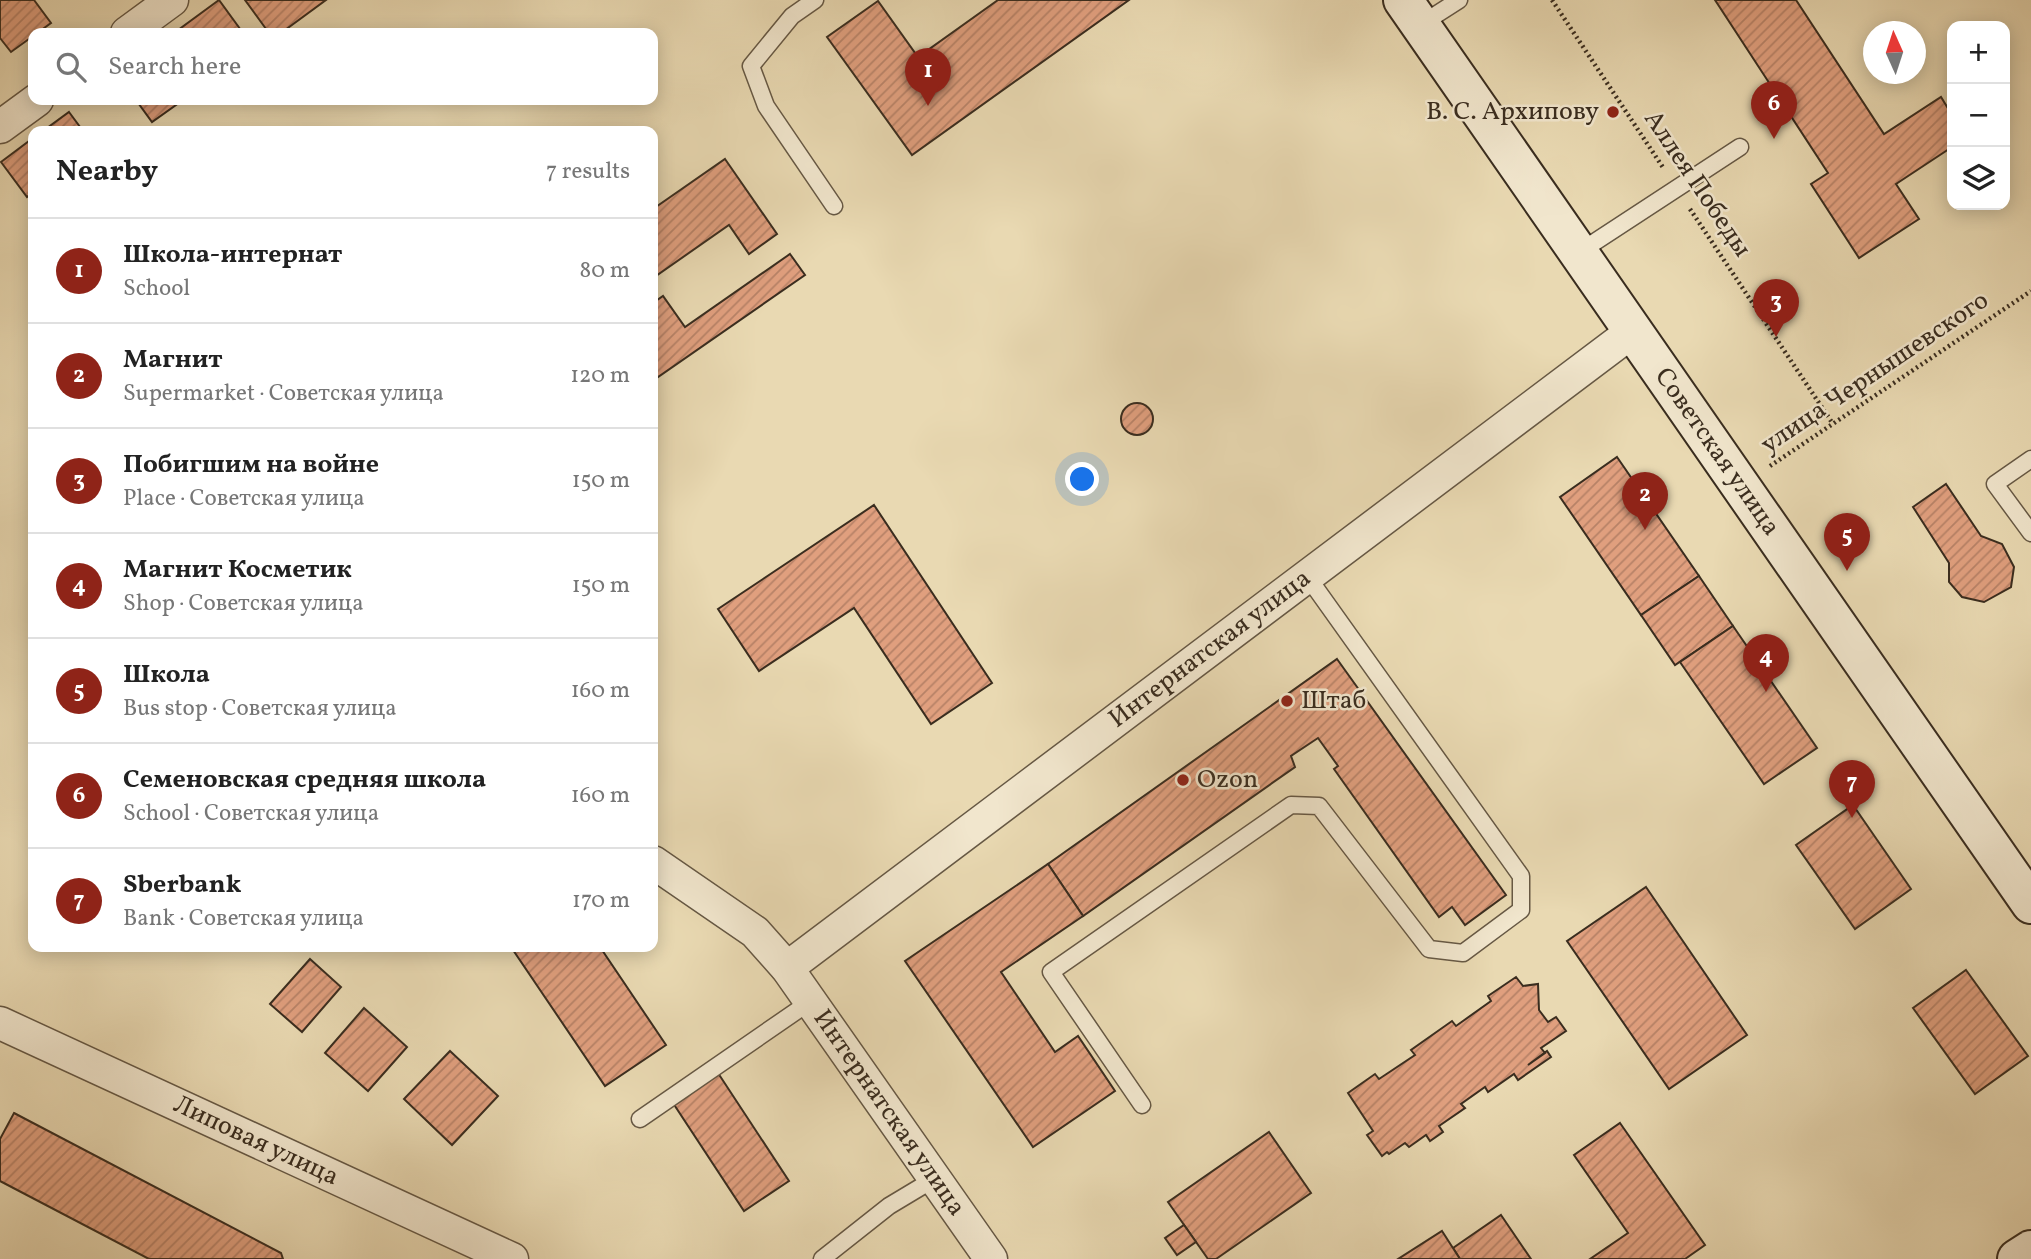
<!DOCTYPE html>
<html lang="en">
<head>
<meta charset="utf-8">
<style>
  :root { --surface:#fff; --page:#f2f2f2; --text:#222; --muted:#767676; --line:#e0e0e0; --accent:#8f2418 }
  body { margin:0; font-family:Vollkorn,serif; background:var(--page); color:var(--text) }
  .controls { position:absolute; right:21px; top:21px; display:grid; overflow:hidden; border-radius:14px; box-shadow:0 4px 18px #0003 }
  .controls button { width:63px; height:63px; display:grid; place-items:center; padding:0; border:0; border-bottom:2px solid var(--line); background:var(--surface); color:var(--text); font:35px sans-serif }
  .compass { position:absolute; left:1863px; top:21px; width:63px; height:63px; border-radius:50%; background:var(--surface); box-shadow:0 4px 18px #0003; rotate:357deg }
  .you { position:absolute; left:1083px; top:480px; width:24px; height:24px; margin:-18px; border:5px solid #fff; border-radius:50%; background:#1a73e8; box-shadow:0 0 0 10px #1a73e833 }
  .badge { display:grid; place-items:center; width:46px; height:46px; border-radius:50%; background:var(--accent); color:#fff; font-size:23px; font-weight:700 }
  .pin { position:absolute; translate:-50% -58px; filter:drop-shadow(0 2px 4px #0008) }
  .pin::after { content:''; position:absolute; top:37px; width:24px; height:21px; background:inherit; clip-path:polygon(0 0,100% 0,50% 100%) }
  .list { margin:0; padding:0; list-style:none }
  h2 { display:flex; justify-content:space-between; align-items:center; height:91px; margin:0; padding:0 28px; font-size:30px }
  h2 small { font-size:23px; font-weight:400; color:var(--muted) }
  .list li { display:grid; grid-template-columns:46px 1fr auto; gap:21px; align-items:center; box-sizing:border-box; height:105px; padding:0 28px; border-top:2px solid var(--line) }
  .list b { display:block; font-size:26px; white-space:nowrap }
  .list p { margin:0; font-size:23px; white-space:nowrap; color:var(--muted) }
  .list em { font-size:23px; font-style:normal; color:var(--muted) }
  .icon { flex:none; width:38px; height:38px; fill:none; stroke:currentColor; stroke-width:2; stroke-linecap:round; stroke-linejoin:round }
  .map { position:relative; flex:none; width:2031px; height:1259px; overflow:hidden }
  .search { position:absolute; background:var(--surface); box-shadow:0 4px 18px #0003; left:28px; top:28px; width:630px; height:77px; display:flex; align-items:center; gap:18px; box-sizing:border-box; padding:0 24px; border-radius:14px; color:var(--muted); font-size:26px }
  .panel { position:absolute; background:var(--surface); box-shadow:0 4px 18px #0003; left:28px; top:126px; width:630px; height:826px; border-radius:14px }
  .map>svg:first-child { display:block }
  .building { fill:url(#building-hatch); stroke:#3a2d1f; stroke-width:2 }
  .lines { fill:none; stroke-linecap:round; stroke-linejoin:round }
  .lane-casing { stroke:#665844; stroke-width:19 }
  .street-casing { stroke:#665844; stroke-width:35 }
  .secondary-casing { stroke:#3a2d1f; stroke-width:42 }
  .path { stroke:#3a2d1f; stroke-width:4.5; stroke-dasharray:2 3.5; stroke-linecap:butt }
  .lane { stroke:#f1e6cd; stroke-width:16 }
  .street { stroke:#f1e6cd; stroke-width:32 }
  .secondary { stroke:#f1e6cd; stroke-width:38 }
  .poi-dot { fill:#8f2418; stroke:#f1e6cd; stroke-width:2.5 }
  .labels { text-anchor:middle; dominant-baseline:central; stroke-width:5; stroke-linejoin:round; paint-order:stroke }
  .poi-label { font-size:26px; fill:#3a2d1f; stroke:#f1e6cd; text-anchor:start }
  .street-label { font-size:26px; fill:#3a2d1f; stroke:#f1e6cd }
</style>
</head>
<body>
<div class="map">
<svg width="2031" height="1259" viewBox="0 0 2031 1259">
  <defs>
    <pattern id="building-hatch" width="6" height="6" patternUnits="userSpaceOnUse" patternTransform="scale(1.75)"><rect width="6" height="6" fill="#e09f7e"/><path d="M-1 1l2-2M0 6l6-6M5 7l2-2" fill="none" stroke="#b78267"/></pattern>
  </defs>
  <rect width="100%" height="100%" fill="#e9d9b2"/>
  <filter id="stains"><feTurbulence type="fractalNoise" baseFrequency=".00286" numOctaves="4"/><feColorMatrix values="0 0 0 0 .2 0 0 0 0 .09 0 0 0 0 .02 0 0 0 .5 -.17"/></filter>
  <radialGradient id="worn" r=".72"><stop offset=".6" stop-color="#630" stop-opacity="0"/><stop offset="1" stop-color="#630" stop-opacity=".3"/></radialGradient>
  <g class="building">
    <path d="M0 0H34L51 23 11 52 0 38Z"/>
    <path d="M219 0 243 33H174Z"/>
    <path d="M245 0H326L281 33H269Z"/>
    <path d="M998 0H1129L912 155 827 37 878 1 918 57Z"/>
    <path d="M1715 0H1796L1884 134 1941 97 1952 115V147L1896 184 1919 219 1859 258 1811 184 1828 173Z"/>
    <path d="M136 100H183L152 122Z"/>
    <path d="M69 112 83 131H43Z"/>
    <path d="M33 138V192L27 197 1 162Z"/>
    <path d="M725 159 777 234 749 254 729 225 653 278V209Z"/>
    <path d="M790 254 805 275 658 377 653 370V303L663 296 685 327Z"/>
    <circle cx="1137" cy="419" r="16"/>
    <path d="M1617 457 1699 576 1641 615 1560 497Z"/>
    <path d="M1946 484 1981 536 2002 544 2014 567 2011 587 1984 602 1962 597 1949 582V563L1913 507Z"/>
    <path d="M874 505 992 683 931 724 854 608 759 671 718 609Z"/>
    <path d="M1699 576 1733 626 1675 665 1641 615Z"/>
    <path d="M1733 626 1817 748 1764 784 1680 662Z"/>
    <path d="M1337 659 1506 895 1465 925 1452 907 1439 917 1334 769 1338 766 1318 738 1291 756 1295 767 1083 916 1048 864Z"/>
    <path d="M1853 805 1911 889 1855 929 1796 845Z"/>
    <path d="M1048 864 1083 916 1001 972 1055 1052 1078 1036 1115 1091 1033 1147 905 961Z"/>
    <path d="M1646 887 1747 1035 1669 1089 1567 941Z"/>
    <path d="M511 947H600L666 1045 605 1086Z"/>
    <path d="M310 959 341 987 302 1032 270 1004Z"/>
    <path d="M1966 970 2028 1056 1975 1094 1913 1008Z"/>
    <path d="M1516 977 1523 986 1538 984 1539 1010 1548 1022 1556 1017 1566 1031 1541 1048 1545 1053 1528 1065 1547 1051 1551 1057 1518 1080 1514 1074 1488 1092 1485 1087 1461 1104 1465 1108 1439 1126 1443 1132 1430 1141 1426 1135 1409 1147 1405 1143 1389 1154 1387 1152 1382 1156 1367 1135 1373 1131 1348 1093 1375 1074 1379 1079 1415 1055 1411 1050 1452 1021 1456 1026 1491 1001 1488 996Z"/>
    <path d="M364 1008 407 1047 368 1091 325 1053Z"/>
    <path d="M450 1051 498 1096 452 1145 404 1099Z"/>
    <path d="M718 1073 789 1181 744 1211 673 1103Z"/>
    <path d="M14 1113 281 1253 283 1259H149L0 1181V1139Z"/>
    <path d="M1620 1123 1705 1245 1685 1259H1590L1628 1233 1574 1155Z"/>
    <path d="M1269 1132 1311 1193 1216 1259H1208L1168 1202Z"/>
    <path d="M1501 1215 1531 1259H1460L1453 1248Z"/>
    <path d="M1184 1225 1196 1242 1177 1255 1165 1238Z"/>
    <path d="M1442 1231 1460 1259H1398Z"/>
  </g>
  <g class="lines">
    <defs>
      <g id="lane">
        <path d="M815 0 792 16 751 66 766 106 834 206"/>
        <path d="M1420 25 1459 0"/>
        <path d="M1578 253 1740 147"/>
        <path d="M2031 459 1995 484 2031 533"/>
        <path d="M1142 1105 1051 972 1291 805 1319 806 1429 949 1463 953 1521 910V876L1307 576"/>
        <path d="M640 1119 811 1001"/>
        <path d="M822 1259 889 1206 934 1179"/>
      </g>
      <g id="street">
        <path d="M127 33 172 0"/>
        <path d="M0 127 37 100"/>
        <path d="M653 862 755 932 787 968 991 1259"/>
        <path d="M787 968 1633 331"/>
        <path d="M0 1023 512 1259"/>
      </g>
      <g id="secondary">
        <path d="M1403 0 2031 904"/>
        <path d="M2017 1259 2031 1250"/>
      </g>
    </defs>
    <use href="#lane" class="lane-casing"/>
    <use href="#street" class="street-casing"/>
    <use href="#secondary" class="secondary-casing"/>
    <g class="path">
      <path d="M1552 0 1664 169"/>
      <path d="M1690 209 1833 424"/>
      <path d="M1770 466 2031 291"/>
    </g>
    <use href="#lane" class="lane"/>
    <use href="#street" class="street"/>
    <use href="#secondary" class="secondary"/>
  </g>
  <g class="poi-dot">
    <circle cx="1613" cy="112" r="7"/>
    <circle cx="1287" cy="701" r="7"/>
    <circle cx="1183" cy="780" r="7"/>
  </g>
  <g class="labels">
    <g class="poi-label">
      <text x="1599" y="112" text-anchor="end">В. С. Архипову</text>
      <text x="1301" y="701">Штаб</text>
      <text x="1197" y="780">Ozon</text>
    </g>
    <g class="street-label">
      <text transform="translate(1697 184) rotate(56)">Аллея Победы</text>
      <text transform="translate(1875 373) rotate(-34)">улица Чернышевского</text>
      <text transform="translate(1717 452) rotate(55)">Советская улица</text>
      <text transform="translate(1210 649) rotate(-37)">Интернатская улица</text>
      <text transform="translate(889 1113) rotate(55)">Интернатская улица</text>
      <text transform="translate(256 1141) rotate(25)">Липовая улица</text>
    </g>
  </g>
  <rect width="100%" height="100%" filter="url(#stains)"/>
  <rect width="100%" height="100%" fill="url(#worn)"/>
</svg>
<div class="controls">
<button>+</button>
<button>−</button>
<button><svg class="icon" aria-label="layers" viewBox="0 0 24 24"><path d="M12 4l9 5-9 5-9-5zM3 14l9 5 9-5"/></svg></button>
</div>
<svg class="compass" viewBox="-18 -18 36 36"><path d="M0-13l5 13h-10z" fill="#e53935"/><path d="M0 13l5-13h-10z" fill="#767676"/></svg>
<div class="you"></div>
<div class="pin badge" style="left:928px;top:106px">1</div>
<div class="pin badge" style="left:1645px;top:530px">2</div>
<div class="pin badge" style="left:1776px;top:337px">3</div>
<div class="pin badge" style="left:1766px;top:692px">4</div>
<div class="pin badge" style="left:1847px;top:571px">5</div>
<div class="pin badge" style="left:1774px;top:139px">6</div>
<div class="pin badge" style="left:1852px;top:818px">7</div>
<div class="search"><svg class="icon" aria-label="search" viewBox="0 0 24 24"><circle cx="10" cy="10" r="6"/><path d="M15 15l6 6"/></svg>Search here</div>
<section class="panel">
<h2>Nearby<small>7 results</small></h2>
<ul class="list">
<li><span class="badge">1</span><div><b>Школа-интернат</b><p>School</p></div><em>80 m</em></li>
<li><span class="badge">2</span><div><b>Магнит</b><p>Supermarket · Советская улица</p></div><em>120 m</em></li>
<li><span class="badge">3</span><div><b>Побигшим на войне</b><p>Place · Советская улица</p></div><em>150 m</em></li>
<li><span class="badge">4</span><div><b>Магнит Косметик</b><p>Shop · Советская улица</p></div><em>150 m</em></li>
<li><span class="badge">5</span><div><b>Школа</b><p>Bus stop · Советская улица</p></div><em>160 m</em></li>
<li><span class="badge">6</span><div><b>Семеновская средняя школа</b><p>School · Советская улица</p></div><em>160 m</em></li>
<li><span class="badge">7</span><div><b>Sberbank</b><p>Bank · Советская улица</p></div><em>170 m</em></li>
</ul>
</section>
</div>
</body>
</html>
